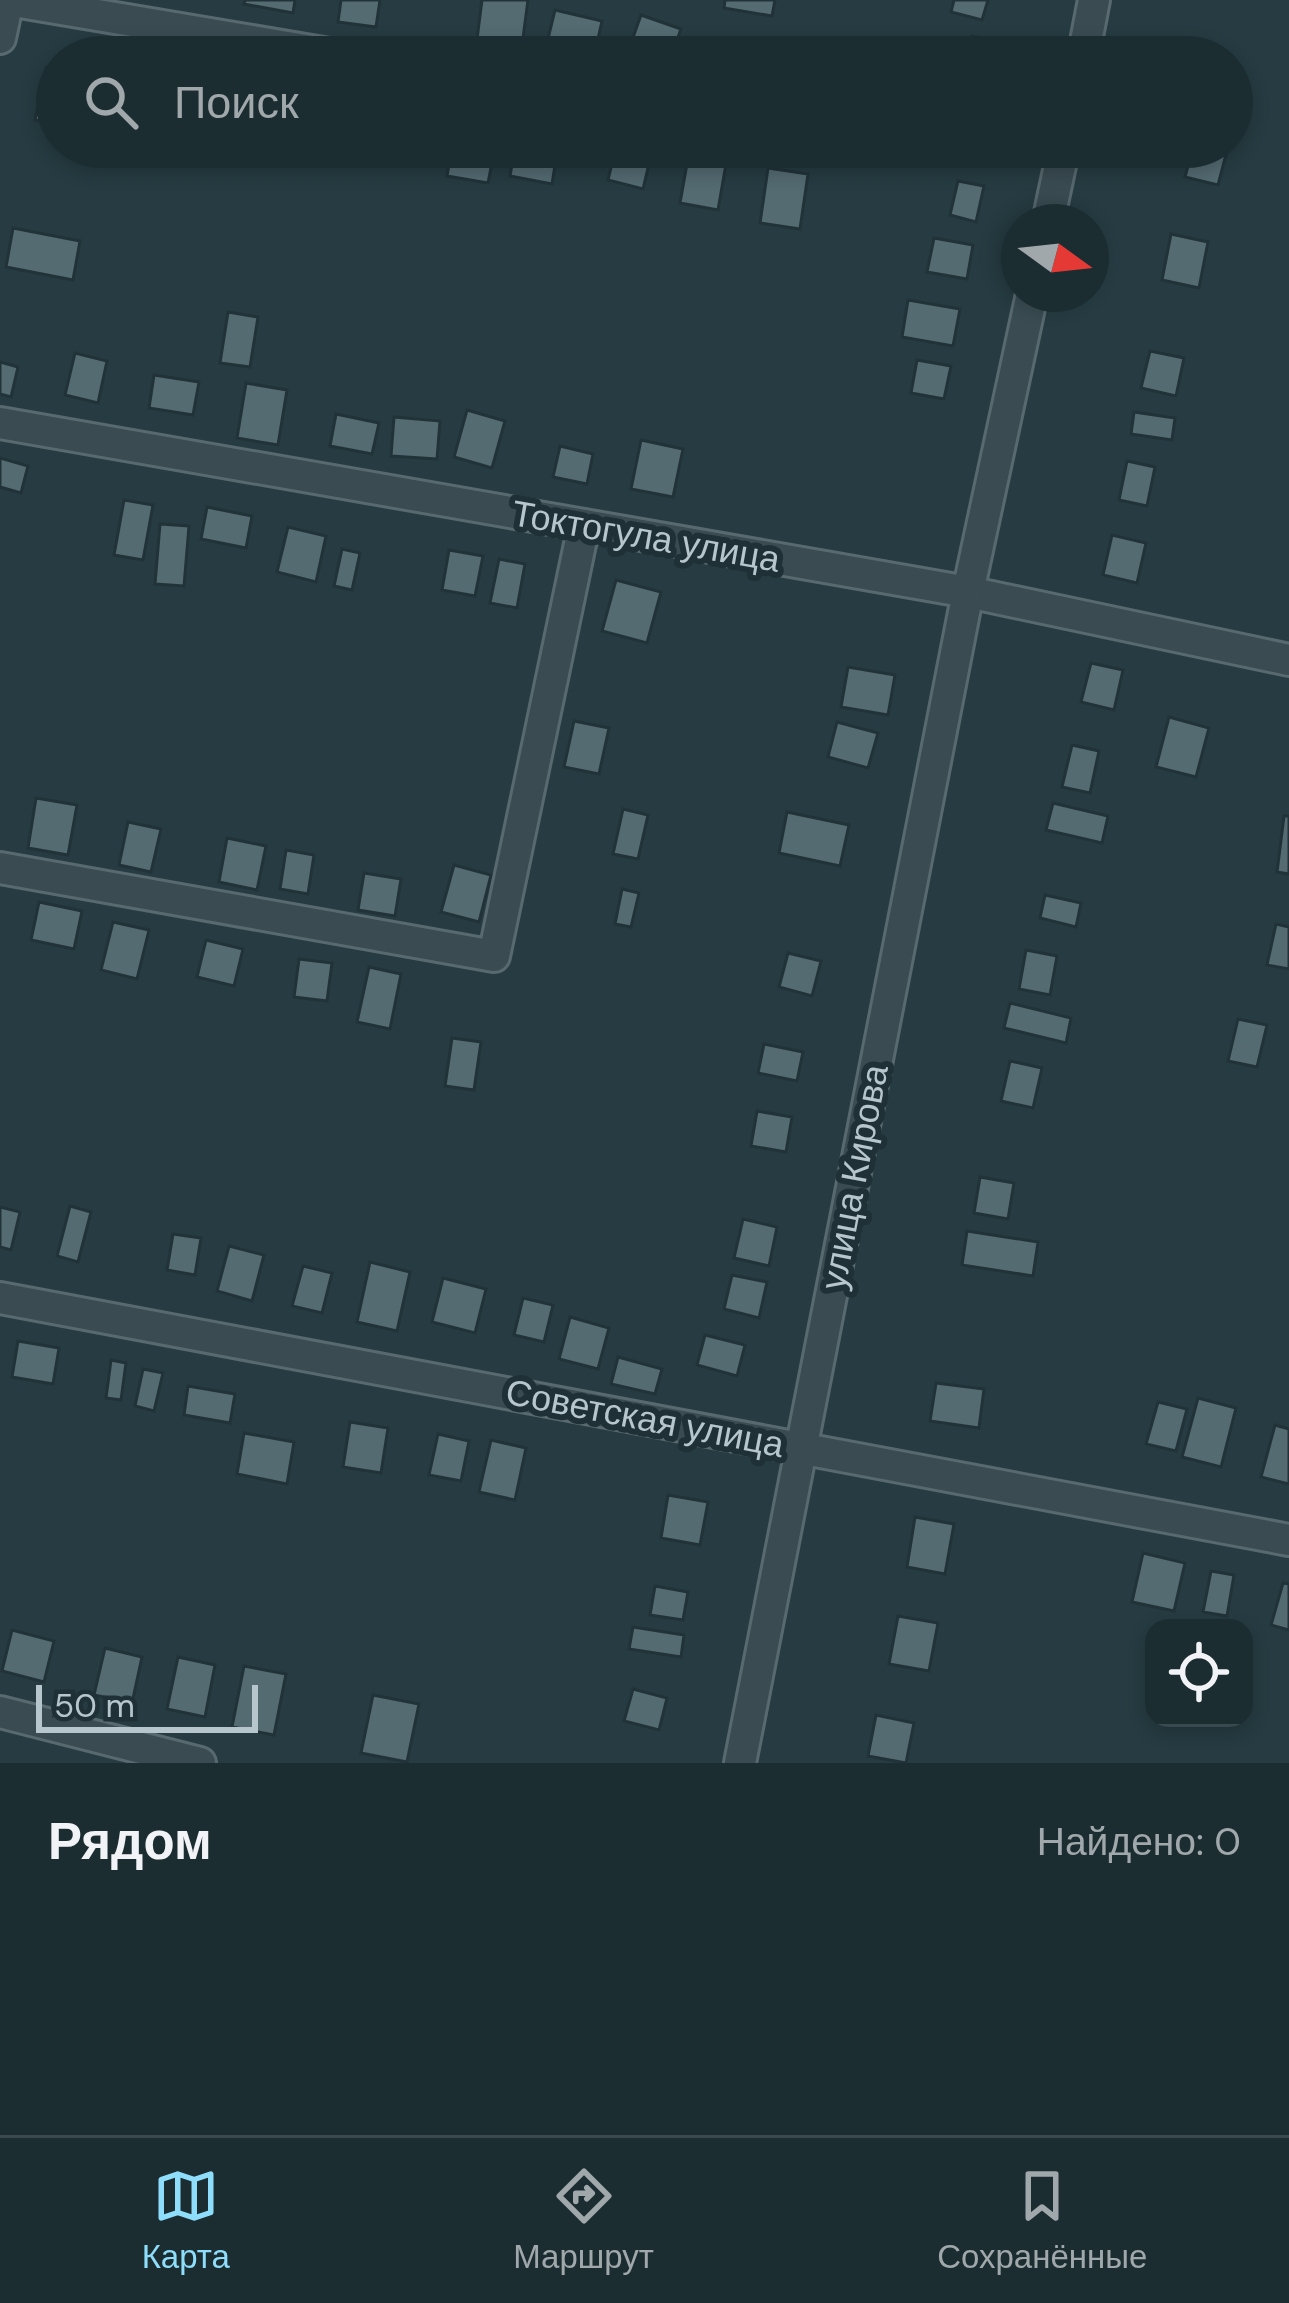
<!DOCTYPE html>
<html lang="ru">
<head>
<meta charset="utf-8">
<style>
  :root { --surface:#1c2d32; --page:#25353a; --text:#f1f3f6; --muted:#a0a8ac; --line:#3a494d; --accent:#8eddfa }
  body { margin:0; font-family:"DM Sans",sans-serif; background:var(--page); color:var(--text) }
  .controls { position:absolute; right:36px; bottom:36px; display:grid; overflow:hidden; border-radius:24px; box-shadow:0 6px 18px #0003 }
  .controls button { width:108px; height:108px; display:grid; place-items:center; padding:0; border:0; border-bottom:3px solid var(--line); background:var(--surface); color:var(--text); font:60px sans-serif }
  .compass { position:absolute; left:1001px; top:204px; width:108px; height:108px; border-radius:50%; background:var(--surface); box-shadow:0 6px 18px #0003; rotate:105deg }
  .scale { position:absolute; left:36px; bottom:30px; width:222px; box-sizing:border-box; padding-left:12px; border:6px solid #b7c6cc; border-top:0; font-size:33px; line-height:42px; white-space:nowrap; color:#b7c6cc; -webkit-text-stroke:9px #1f3137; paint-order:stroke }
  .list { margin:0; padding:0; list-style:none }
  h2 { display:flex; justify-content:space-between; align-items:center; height:156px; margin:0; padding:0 48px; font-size:51px }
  h2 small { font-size:39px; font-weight:400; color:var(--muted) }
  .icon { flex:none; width:66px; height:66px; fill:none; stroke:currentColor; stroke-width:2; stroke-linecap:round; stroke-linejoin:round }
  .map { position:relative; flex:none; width:1289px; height:1763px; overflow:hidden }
  .search { position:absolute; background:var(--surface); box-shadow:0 6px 18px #0003; left:36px; right:36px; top:36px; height:132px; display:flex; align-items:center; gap:30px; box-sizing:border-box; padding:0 42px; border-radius:66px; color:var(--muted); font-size:45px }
  .sheet { height:372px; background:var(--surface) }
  nav { display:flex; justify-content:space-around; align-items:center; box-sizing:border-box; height:168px; border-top:3px solid var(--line); background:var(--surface); font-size:33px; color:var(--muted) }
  nav a { display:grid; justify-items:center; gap:6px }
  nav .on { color:var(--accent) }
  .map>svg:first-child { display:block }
  .building { fill:#546b72; stroke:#213339; stroke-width:3 }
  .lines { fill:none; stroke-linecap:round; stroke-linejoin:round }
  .minor-casing { stroke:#58696f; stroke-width:36 }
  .minor { stroke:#3a4c52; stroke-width:30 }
  .labels { text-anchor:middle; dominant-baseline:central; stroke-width:12; stroke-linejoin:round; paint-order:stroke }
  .street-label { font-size:36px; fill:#b7c6cc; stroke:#1f3137 }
</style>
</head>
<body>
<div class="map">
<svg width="1289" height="1763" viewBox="0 0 1289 1763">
  <rect width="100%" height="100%" fill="#263c42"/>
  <g class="building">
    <path d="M245 0H295L293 13 244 4Z"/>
    <path d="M341 0H380L376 27 338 22Z"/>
    <path d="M482 0H528L522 46 477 39Z"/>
    <path d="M725 0H775L772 16 724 8Z"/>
    <path d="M954 0H988L982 20 951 12Z"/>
    <path d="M555 10 602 21 594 57 546 47Z"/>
    <path d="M641 15 681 29 671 57H626Z"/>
    <path d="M972 36 1027 49 1026 57H967Z"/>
    <path d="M46 67 57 69V124L35 120Z"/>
    <path d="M1232 87 1245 90 1239 121 1232 119Z"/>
    <path d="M452 147H495L488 183 447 176Z"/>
    <path d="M515 147H558L552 184 510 176Z"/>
    <path d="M616 147 652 151 643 189 608 180Z"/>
    <path d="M1193 147H1228L1218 185 1185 177Z"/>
    <path d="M688 158 726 164 718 210 680 203Z"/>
    <path d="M768 168 808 174 800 229 760 223Z"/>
    <path d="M958 181 984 186 976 222 950 215Z"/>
    <path d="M13 228 80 241 73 280 6 267Z"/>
    <path d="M1171 234 1208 242 1199 288 1162 280Z"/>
    <path d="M934 238 973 245 967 279 927 272Z"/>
    <path d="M908 300 960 309 953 346 902 337Z"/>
    <path d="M228 312 258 317 250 367 220 363Z"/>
    <path d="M1150 351 1184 358 1176 396 1141 388Z"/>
    <path d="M75 353 107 361 98 403 65 395Z"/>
    <path d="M917 360 951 366 944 399 911 393Z"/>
    <path d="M0 362 18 367 11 397 0 394Z"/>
    <path d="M154 375 199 382 193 415 149 408Z"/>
    <path d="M246 383 287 390 278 445 237 438Z"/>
    <path d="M467 410 505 421 492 468 454 457Z"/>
    <path d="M1134 412 1175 418 1172 440 1131 434Z"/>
    <path d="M336 414 379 423 372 454 330 446Z"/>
    <path d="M394 417 440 421 437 459 391 456Z"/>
    <path d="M641 440 683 449 673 497 631 489Z"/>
    <path d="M560 446 593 454 587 484 553 477Z"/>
    <path d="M0 458 28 466 21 493 0 487Z"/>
    <path d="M1127 461 1155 467 1147 506 1119 500Z"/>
    <path d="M124 500 153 505 143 560 114 555Z"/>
    <path d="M207 507 252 516 246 548 201 539Z"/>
    <path d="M160 524 189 526 184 586 155 584Z"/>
    <path d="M288 527 326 536 316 582 277 572Z"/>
    <path d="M1112 535 1146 543 1137 583 1103 575Z"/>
    <path d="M342 549 360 553 352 590 334 586Z"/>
    <path d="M449 550 483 556 475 596 442 590Z"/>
    <path d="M499 559 525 564 517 608 490 603Z"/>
    <path d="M616 580 661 592 647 643 602 631Z"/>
    <path d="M1091 663 1123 670 1114 710 1081 702Z"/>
    <path d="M848 667 895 675 888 715 841 707Z"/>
    <path d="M1169 717 1209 728 1196 777 1156 767Z"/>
    <path d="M574 721 609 728 599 774 564 767Z"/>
    <path d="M837 722 878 733 868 768 828 757Z"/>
    <path d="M1072 745 1099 751 1090 793 1062 787Z"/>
    <path d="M36 798 77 805 68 855 28 848Z"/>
    <path d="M1053 803 1108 816 1102 843 1046 830Z"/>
    <path d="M623 809 648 815 638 859 613 854Z"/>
    <path d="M787 812 849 825 840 866 779 853Z"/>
    <path d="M1284 816H1289V874L1277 872Z"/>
    <path d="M128 822 161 829 151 872 119 865Z"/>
    <path d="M227 838 266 846 257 890 219 882Z"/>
    <path d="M286 850 314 855 308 894 280 889Z"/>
    <path d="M454 865 491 875 479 922 441 912Z"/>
    <path d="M364 873 401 879 395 916 358 910Z"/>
    <path d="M622 889 639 893 631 927 615 924Z"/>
    <path d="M1045 895 1081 903 1076 927 1040 918Z"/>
    <path d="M39 902 82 911 74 949 31 940Z"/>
    <path d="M113 922 149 930 137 979 101 970Z"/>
    <path d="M1276 924 1289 927V969L1267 965Z"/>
    <path d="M206 940 243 949 234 986 197 977Z"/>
    <path d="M1026 950 1057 956 1050 995 1019 989Z"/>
    <path d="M788 953 821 961 812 996 779 987Z"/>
    <path d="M299 959 332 963 327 1001 294 997Z"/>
    <path d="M369 967 401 974 390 1029 357 1022Z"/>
    <path d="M1010 1003 1071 1018 1066 1043 1004 1028Z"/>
    <path d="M1238 1019 1267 1025 1257 1067 1228 1061Z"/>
    <path d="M452 1038 481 1042 474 1090 445 1086Z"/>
    <path d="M764 1044 803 1052 797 1081 758 1073Z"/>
    <path d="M1010 1061 1042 1068 1033 1108 1001 1101Z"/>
    <path d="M757 1111 792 1117 786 1152 751 1146Z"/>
    <path d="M980 1177 1014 1183 1008 1219 974 1213Z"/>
    <path d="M70 1206 91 1212 78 1262 57 1256Z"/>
    <path d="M0 1207 20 1212 11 1250 0 1247Z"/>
    <path d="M743 1219 777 1227 769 1266 734 1258Z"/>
    <path d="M967 1231 1038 1242 1033 1276 962 1265Z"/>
    <path d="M173 1234 201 1238 195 1275 167 1270Z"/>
    <path d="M229 1246 264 1255 252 1301 217 1291Z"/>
    <path d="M370 1262 410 1272 397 1331 357 1322Z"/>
    <path d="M303 1266 332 1273 322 1313 292 1306Z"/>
    <path d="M732 1275 767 1282 759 1318 724 1309Z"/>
    <path d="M443 1278 486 1289 475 1333 432 1322Z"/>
    <path d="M523 1298 553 1305 544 1342 514 1335Z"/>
    <path d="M570 1317 609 1328 598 1369 559 1359Z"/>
    <path d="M705 1335 745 1345 737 1376 697 1365Z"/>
    <path d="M18 1341 59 1348 53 1384 12 1377Z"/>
    <path d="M618 1357 662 1369 655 1394 611 1384Z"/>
    <path d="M111 1360 126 1363 121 1400 106 1398Z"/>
    <path d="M143 1369 163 1373 154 1411 135 1406Z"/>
    <path d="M936 1383 984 1389 979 1428 930 1421Z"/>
    <path d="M188 1386 235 1394 230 1423 184 1415Z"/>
    <path d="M1198 1398 1236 1408 1221 1467 1182 1457Z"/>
    <path d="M1158 1402 1187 1409 1176 1451 1146 1444Z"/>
    <path d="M350 1422 388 1428 381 1473 343 1467Z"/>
    <path d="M1275 1425 1289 1429V1484L1261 1477Z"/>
    <path d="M244 1433 294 1442 287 1484 237 1474Z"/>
    <path d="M438 1434 469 1441 461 1481 429 1475Z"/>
    <path d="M491 1440 526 1448 515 1500 479 1492Z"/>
    <path d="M668 1495 708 1502 700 1545 661 1538Z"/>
    <path d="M915 1517 954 1524 945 1574 907 1567Z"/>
    <path d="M1143 1553 1185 1563 1174 1611 1132 1602Z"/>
    <path d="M1211 1571 1234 1575 1227 1616 1203 1612Z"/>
    <path d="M1283 1583 1289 1584V1630L1271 1625Z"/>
    <path d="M655 1586 688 1592 683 1620 650 1615Z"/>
    <path d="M898 1616 938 1623 929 1671 889 1664Z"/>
    <path d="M633 1627 684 1635 681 1657 629 1649Z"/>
    <path d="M12 1630 54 1641 44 1682 2 1671Z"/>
    <path d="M105 1648 142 1657 132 1703 94 1695Z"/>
    <path d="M178 1657 215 1665 205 1717 167 1709Z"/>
    <path d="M244 1666 286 1674 274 1735 232 1727Z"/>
    <path d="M633 1689 667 1698 659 1730 624 1721Z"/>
    <path d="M373 1695 419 1704 407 1762 361 1753Z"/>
    <path d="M876 1715 914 1723 906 1763 868 1756Z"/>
  </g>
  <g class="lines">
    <defs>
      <g id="minor">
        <path d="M0 38 8 0 347 57"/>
        <path d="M1083 57 1094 0"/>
        <path d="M1048 222 1064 147"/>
        <path d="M0 423 968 592 1289 660"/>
        <path d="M0 868 494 956 584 525"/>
        <path d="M0 1298 1289 1540"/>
        <path d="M0 1712 200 1763"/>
        <path d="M740 1763 968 592 1032 294"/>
      </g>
    </defs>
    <use href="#minor" class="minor-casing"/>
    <use href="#minor" class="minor"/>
  </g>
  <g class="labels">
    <g class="street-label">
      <text transform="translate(646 536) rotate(10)">Токтогула улица</text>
      <text transform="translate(854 1177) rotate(-79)">улица Кирова</text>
      <text transform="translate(645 1418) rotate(11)">Советская улица</text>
    </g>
  </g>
</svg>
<div class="controls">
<button><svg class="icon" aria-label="locate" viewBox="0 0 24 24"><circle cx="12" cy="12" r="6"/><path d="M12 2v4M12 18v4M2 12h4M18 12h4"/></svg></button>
</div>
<svg class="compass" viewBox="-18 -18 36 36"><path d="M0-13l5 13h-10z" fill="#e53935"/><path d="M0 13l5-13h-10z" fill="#a0a8ac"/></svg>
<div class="scale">50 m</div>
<div class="search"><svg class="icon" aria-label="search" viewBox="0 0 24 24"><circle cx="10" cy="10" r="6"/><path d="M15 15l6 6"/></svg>Поиск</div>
</div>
<section class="sheet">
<h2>Рядом<small>Найдено: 0</small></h2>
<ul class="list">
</ul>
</section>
<nav>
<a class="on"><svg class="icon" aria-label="map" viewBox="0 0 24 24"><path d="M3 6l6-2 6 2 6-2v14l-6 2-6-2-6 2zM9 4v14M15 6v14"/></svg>Карта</a>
<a><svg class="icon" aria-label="directions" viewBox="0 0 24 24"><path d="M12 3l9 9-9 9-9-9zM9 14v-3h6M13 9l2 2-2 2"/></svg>Маршрут</a>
<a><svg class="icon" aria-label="saved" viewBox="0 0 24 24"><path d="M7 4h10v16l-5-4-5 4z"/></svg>Сохранённые</a>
</nav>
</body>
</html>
